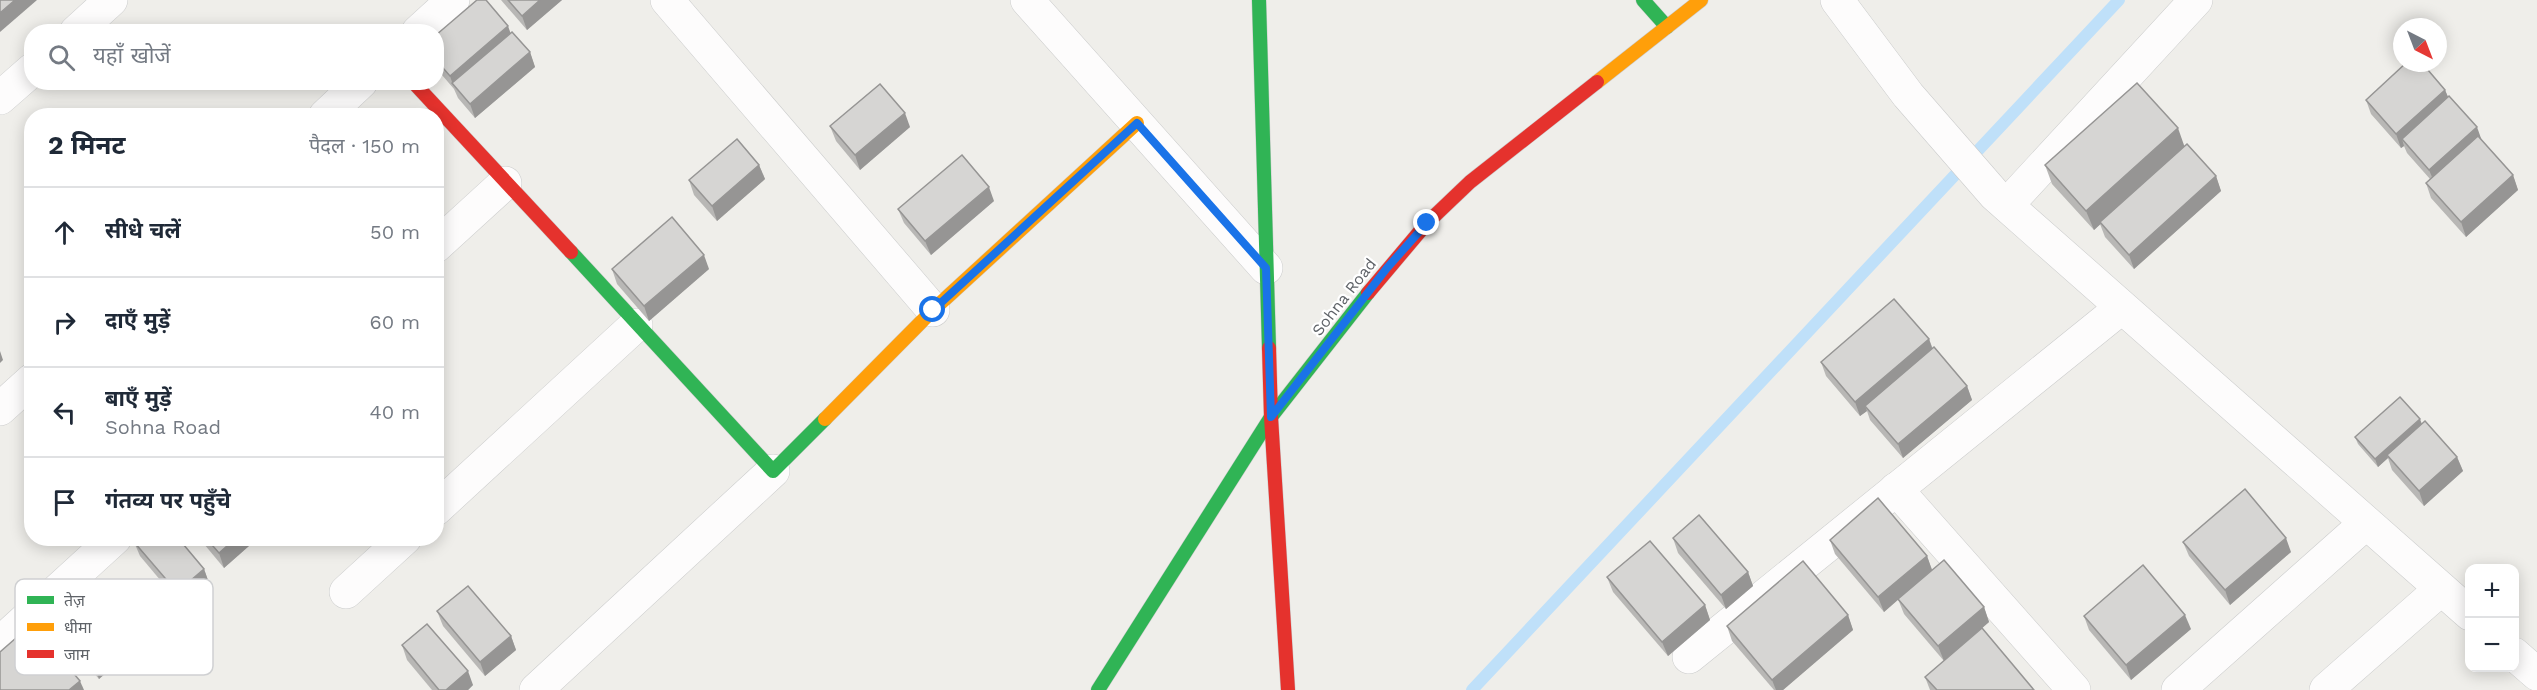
<!DOCTYPE html>
<html lang="hi">
<head>
<meta charset="utf-8">
<style>
  :root { --surface:#fff; --page:#f6f6f7; --text:#1f2937; --muted:#747a83; --line:#e0e1e3 }
  body { margin:0; font-family:"Work Sans","Noto Sans Devanagari",sans-serif; background:var(--page); color:var(--text) }
  .controls { position:absolute; right:18px; bottom:18px; display:grid; overflow:hidden; border-radius:12px; box-shadow:0 3px 15px #0003 }
  .controls button { width:54px; height:54px; display:grid; place-items:center; padding:0; border:0; border-bottom:2px solid var(--line); background:var(--surface); color:var(--text); font:30px sans-serif }
  .compass { position:absolute; left:2393px; top:18px; width:54px; height:54px; border-radius:50%; background:var(--surface); box-shadow:0 3px 15px #0003; rotate:138deg }
  .stop { position:absolute; width:18px; height:18px; margin:-14px; border:4px solid #1a73e8; border-radius:50%; background:#fff }
  .stop.end { background:#1a73e8; border-color:#fff; box-shadow:0 2px 6px #0008 }
  .list { margin:0; padding:0; list-style:none }
  h2 { display:flex; justify-content:space-between; align-items:center; height:78px; margin:0; padding:0 24px; font-size:26px }
  h2 small { font-size:20px; font-weight:400; color:var(--muted) }
  .list li { display:grid; grid-template-columns:39px 1fr auto; gap:18px; align-items:center; box-sizing:border-box; height:90px; padding:0 24px; border-top:2px solid var(--line) }
  .list b { display:block; font-size:22px; white-space:nowrap }
  .list p { margin:0; font-size:20px; white-space:nowrap; color:var(--muted) }
  .list em { font-size:20px; font-style:normal; color:var(--muted) }
  .icon { flex:none; width:33px; height:33px; fill:none; stroke:currentColor; stroke-width:2; stroke-linecap:round; stroke-linejoin:round }
  .map { position:relative; flex:none; width:2537px; height:690px; overflow:hidden }
  .search { position:absolute; background:var(--surface); box-shadow:0 3px 15px #0003; left:24px; top:24px; width:420px; height:66px; display:flex; align-items:center; gap:15px; box-sizing:border-box; padding:0 21px; border-radius:24px; color:var(--muted); font-size:22px }
  .panel { position:absolute; background:var(--surface); box-shadow:0 3px 15px #0003; left:24px; top:108px; width:420px; height:438px; border-radius:24px }
  .map>svg:first-child { display:block }
  .lines { fill:none; stroke-linecap:round; stroke-linejoin:round }
  .stream { stroke:#bfe0f9; stroke-width:12 }
  .street-casing { stroke:#cbcccc; stroke-width:34 }
  .fast-casing { stroke:#cacacb; stroke-width:15 }
  .slow-casing { stroke:#cacacb; stroke-width:15 }
  .jam-casing { stroke:#cacacb; stroke-width:15 }
  .street { stroke:#fdfcfc; stroke-width:33 }
  .fast { stroke:#30b455; stroke-width:14 }
  .slow { stroke:#ff9f0a; stroke-width:14 }
  .jam { stroke:#e5322d; stroke-width:14 }
  .wall { fill:#b8b7b5 }
  .shaded-wall { fill:#969594 }
  .building { fill:#d6d5d3; stroke:#969594; stroke-width:1.5 }
  .route { stroke:#1a73e8; stroke-width:8 }
  .labels { text-anchor:middle; dominant-baseline:central; stroke-width:4.5; stroke-linejoin:round; paint-order:stroke }
  .street-label { font-size:16px; fill:#5f6368; stroke:#fff }
  .key { fill:#fff; stroke:#cfd0d2; stroke-width:1.5 }
  .key-label { font-size:16px; fill:#5f6368 }
</style>
</head>
<body>
<div class="map">
<svg width="2537" height="690" viewBox="0 0 2537 690">
  <rect width="100%" height="100%" fill="#efeeea"/>
  <g class="lines">
    <path class="stream" d="M1472 690 2119 0"/>
    <defs>
      <g id="street">
        <path d="M667 0 933 310"/>
        <path d="M1027 0 1266 268"/>
        <path d="M1837 0 1908 95 1995 195 2470 614"/>
        <path d="M76 32 111 0"/>
        <path d="M418 32 453 0"/>
        <path d="M0 98 32 70"/>
        <path d="M325 116 361 82"/>
        <path d="M2007 205 2196 0"/>
        <path d="M436 246 505 183"/>
        <path d="M0 409 32 380"/>
        <path d="M1896 489 2074 690"/>
        <path d="M436 509 636 325"/>
        <path d="M346 592 405 538"/>
        <path d="M0 643 115 538"/>
        <path d="M2514 654 2537 674"/>
        <path d="M1689 657 2121 308"/>
        <path d="M536 690 773 471"/>
        <path d="M2178 690 2366 523"/>
        <path d="M2326 690 2441 589"/>
      </g>
      <g id="fast">
        <path d="M1259 0 1269 348"/>
        <path d="M1643 0 1667 27"/>
        <path d="M571 252 773 471 825 419"/>
        <path d="M1098 690 1271 417 1368 293"/>
      </g>
      <g id="slow">
        <path d="M1597 82 1701 0"/>
        <path d="M825 419 933 310 1137 123"/>
      </g>
      <g id="jam">
        <path d="M413 82 571 252"/>
        <path d="M1368 293 1427 223 1470 182 1597 82"/>
        <path d="M1269 348 1271 417 1288 690"/>
      </g>
    </defs>
    <use href="#street" class="street-casing"/>
    <use href="#fast" class="fast-casing"/>
    <use href="#slow" class="slow-casing"/>
    <use href="#jam" class="jam-casing"/>
    <use href="#street" class="street"/>
    <use href="#fast" class="fast"/>
    <use href="#slow" class="slow"/>
    <use href="#jam" class="jam"/>
  </g>
  <g class="wall">
    <path d="M501 0H562L527 30Z"/>
    <path d="M511 34 530 52 535 67 475 118 458 98 454 89 436 68V35Z"/>
    <path d="M2445 90 2448 97 2482 141 2513 175 2518 190 2466 237 2431 198 2426 183 2430 179 2407 153 2404 146 2401 148 2371 114 2366 100Z"/>
    <path d="M830 126 910 127 860 170 836 141Z"/>
    <path d="M2184 146 2216 176 2221 191 2134 269 2105 237 2100 224 2094 230 2052 184 2045 165Z"/>
    <path d="M759 165 765 179 717 221 694 195 689 180Z"/>
    <path d="M994 201 931 255 904 223 898 209Z"/>
    <path d="M612 269H709L649 321 617 284Z"/>
    <path d="M1929 339 1933 349 1967 386 1972 400 1903 458 1870 420 1867 411 1860 416 1826 376 1821 362Z"/>
    <path d="M2422 424 2457 457 2463 471 2424 506 2392 470 2388 458 2378 467 2358 444 2355 437Z"/>
    <path d="M199 538H258L224 568Z"/>
    <path d="M1673 538 1748 572 1753 586 1726 609 1678 553Z"/>
    <path d="M1830 540 1927 556 1932 570 1884 612 1835 554Z"/>
    <path d="M134 542 204 569 209 583 182 606 140 556Z"/>
    <path d="M2183 542 2291 552 2230 605 2189 556Z"/>
    <path d="M1607 577 1705 605 1710 620 1668 656 1613 592Z"/>
    <path d="M1898 599 1984 607 1989 622 1944 661 1904 614Z"/>
    <path d="M437 611 511 636 516 650 485 676 443 626Z"/>
    <path d="M1848 615 1853 630 1783 690H1774L1732 641 1727 626Z"/>
    <path d="M53 616 135 629 140 643 99 679 58 631Z"/>
    <path d="M2084 616 2191 629 2131 680 2089 630Z"/>
    <path d="M402 645 473 685 468 690H432L407 660Z"/>
    <path d="M1925 677 2034 690H1930Z"/>
  </g>
  <g class="shaded-wall">
    <path d="M15 0H37L0 32V13Z"/>
    <path d="M540 0H562L527 30 522 16Z"/>
    <path d="M508 26 513 40 453 85 450 76Z"/>
    <path d="M530 52 535 67 475 118 470 104Z"/>
    <path d="M2445 90 2451 104 2402 139 2404 146 2401 148 2396 134Z"/>
    <path d="M905 113 910 127 860 170 855 155Z"/>
    <path d="M2477 127 2482 141 2435 184 2429 170Z"/>
    <path d="M2178 128 2185 148 2094 230 2086 211Z"/>
    <path d="M759 165 765 179 717 221 712 206Z"/>
    <path d="M2513 175 2518 190 2466 237 2461 222Z"/>
    <path d="M2216 176 2221 191 2134 269 2129 255Z"/>
    <path d="M989 187 994 201 931 255 925 241Z"/>
    <path d="M704 255 709 269 649 321 644 306Z"/>
    <path d="M1929 339 1934 354 1865 406 1867 411 1860 416 1855 402Z"/>
    <path d="M0 351 3 360 0 363Z"/>
    <path d="M1967 386 1972 400 1903 458 1898 444Z"/>
    <path d="M2420 419 2423 427 2387 455 2388 458 2378 467 2375 459Z"/>
    <path d="M2457 457 2463 471 2424 506 2419 491Z"/>
    <path d="M236 538H258L224 568 219 553Z"/>
    <path d="M2286 538 2291 552 2230 605 2225 590Z"/>
    <path d="M1927 556 1932 570 1884 612 1878 597Z"/>
    <path d="M204 569 209 583 182 606 177 592Z"/>
    <path d="M1748 572 1753 586 1726 609 1721 595Z"/>
    <path d="M1705 605 1710 620 1668 656 1662 642Z"/>
    <path d="M1984 607 1989 622 1944 661 1938 646Z"/>
    <path d="M1848 615 1853 630 1783 690H1776L1772 680Z"/>
    <path d="M2185 615 2191 629 2131 680 2126 665Z"/>
    <path d="M135 629 140 643 99 679 94 664Z"/>
    <path d="M511 636 516 650 485 676 480 662Z"/>
    <path d="M468 671 473 685 468 690H446Z"/>
    <path d="M80 681 84 690H69Z"/>
  </g>
  <g class="building">
    <path d="M0 0H15L0 13Z"/>
    <path d="M477 0H486L508 26 450 76 436 60V35Z"/>
    <path d="M508 0H540L522 16Z"/>
    <path d="M512 32 530 52 470 104 452 83Z"/>
    <path d="M2406 63H2422L2445 90 2396 134 2366 100Z"/>
    <path d="M2137 83 2178 128 2086 211 2045 165Z"/>
    <path d="M880 84 905 113 855 155 830 126Z"/>
    <path d="M2449 96 2477 127 2429 170 2402 139Z"/>
    <path d="M2478 136 2513 175 2461 222 2426 183Z"/>
    <path d="M737 139 759 165 712 206 689 180Z"/>
    <path d="M2187 144 2216 176 2129 255 2100 222Z"/>
    <path d="M962 155 989 187 925 241 898 209Z"/>
    <path d="M672 217 704 255 644 306 612 269Z"/>
    <path d="M1894 299 1929 339 1855 402 1821 362Z"/>
    <path d="M1934 347 1967 386 1898 444 1865 406Z"/>
    <path d="M2400 397 2420 419 2375 459 2355 437Z"/>
    <path d="M2425 421 2457 457 2419 491 2387 455Z"/>
    <path d="M2245 489 2286 538 2225 590 2183 542Z"/>
    <path d="M1878 498 1927 556 1878 597 1830 540Z"/>
    <path d="M1699 515 1748 572 1721 595 1673 538Z"/>
    <path d="M138 538H178L204 569 177 592 134 542Z"/>
    <path d="M206 538H236L219 553Z"/>
    <path d="M1650 541 1705 605 1662 642 1607 577Z"/>
    <path d="M1944 560 1984 607 1938 646 1898 599Z"/>
    <path d="M1803 561 1848 615 1772 680 1727 626Z"/>
    <path d="M2143 565 2185 615 2126 665 2084 616Z"/>
    <path d="M468 586 511 636 480 662 437 611Z"/>
    <path d="M32 624 80 681 69 690H0V652Z"/>
    <path d="M427 624 468 671 446 690H439L402 645Z"/>
    <path d="M1982 628 2034 690H1937L1925 677Z"/>
  </g>
  <g class="lines">
    <path class="route" d="M933 310 1137 123 1266 268 1271 417 1387 268 1427 223"/>
  </g>
  <g class="labels">
    <g class="street-label">
      <text transform="translate(1344 297) rotate(-52)">Sohna Road</text>
    </g>
  </g>
  <rect x="15" y="579" width="198" height="96" rx="9" class="key"/>
  <rect x="27" y="596" width="27" height="8" fill="#30b455"/>
  <rect x="27" y="623" width="27" height="8" fill="#ff9f0a"/>
  <rect x="27" y="650" width="27" height="8" fill="#e5322d"/>
  <g class="key-label">
    <text x="64" y="606">तेज़</text>
    <text x="64" y="633">धीमा</text>
    <text x="64" y="660">जाम</text>
  </g>
</svg>
<div class="controls">
<button>+</button>
<button>−</button>
</div>
<svg class="compass" viewBox="-18 -18 36 36"><path d="M0-13l5 13h-10z" fill="#e53935"/><path d="M0 13l5-13h-10z" fill="#747a83"/></svg>
<div class="stop" style="left:933px;top:310px"></div>
<div class="stop end" style="left:1427px;top:223px"></div>
<div class="search"><svg class="icon" aria-label="search" viewBox="0 0 24 24"><circle cx="10" cy="10" r="6"/><path d="M15 15l6 6"/></svg>यहाँ खोजें</div>
<section class="panel">
<h2>2 मिनट<small>पैदल · 150 m</small></h2>
<ul class="list">
<li><svg class="icon" aria-label="ahead" viewBox="0 0 24 24"><path d="M12 20V5M6 11l6-6 6 6"/></svg><div><b>सीधे चलें</b></div><em>50 m</em></li>
<li><svg class="icon" aria-label="right" viewBox="0 0 24 24"><path d="M7 20v-9h11M14 6l5 5-5 5"/></svg><div><b>दाएँ मुड़ें</b></div><em>60 m</em></li>
<li><svg class="icon" aria-label="left" viewBox="0 0 24 24"><path d="M17 20v-9H6M10 6l-5 5 5 5"/></svg><div><b>बाएँ मुड़ें</b><p>Sohna Road</p></div><em>40 m</em></li>
<li><svg class="icon" aria-label="arrive" viewBox="0 0 24 24"><path d="M6 21V4h12l-3 4 3 4H6"/></svg><div><b>गंतव्य पर पहुँचे</b></div></li>
</ul>
</section>
</div>
</body>
</html>
